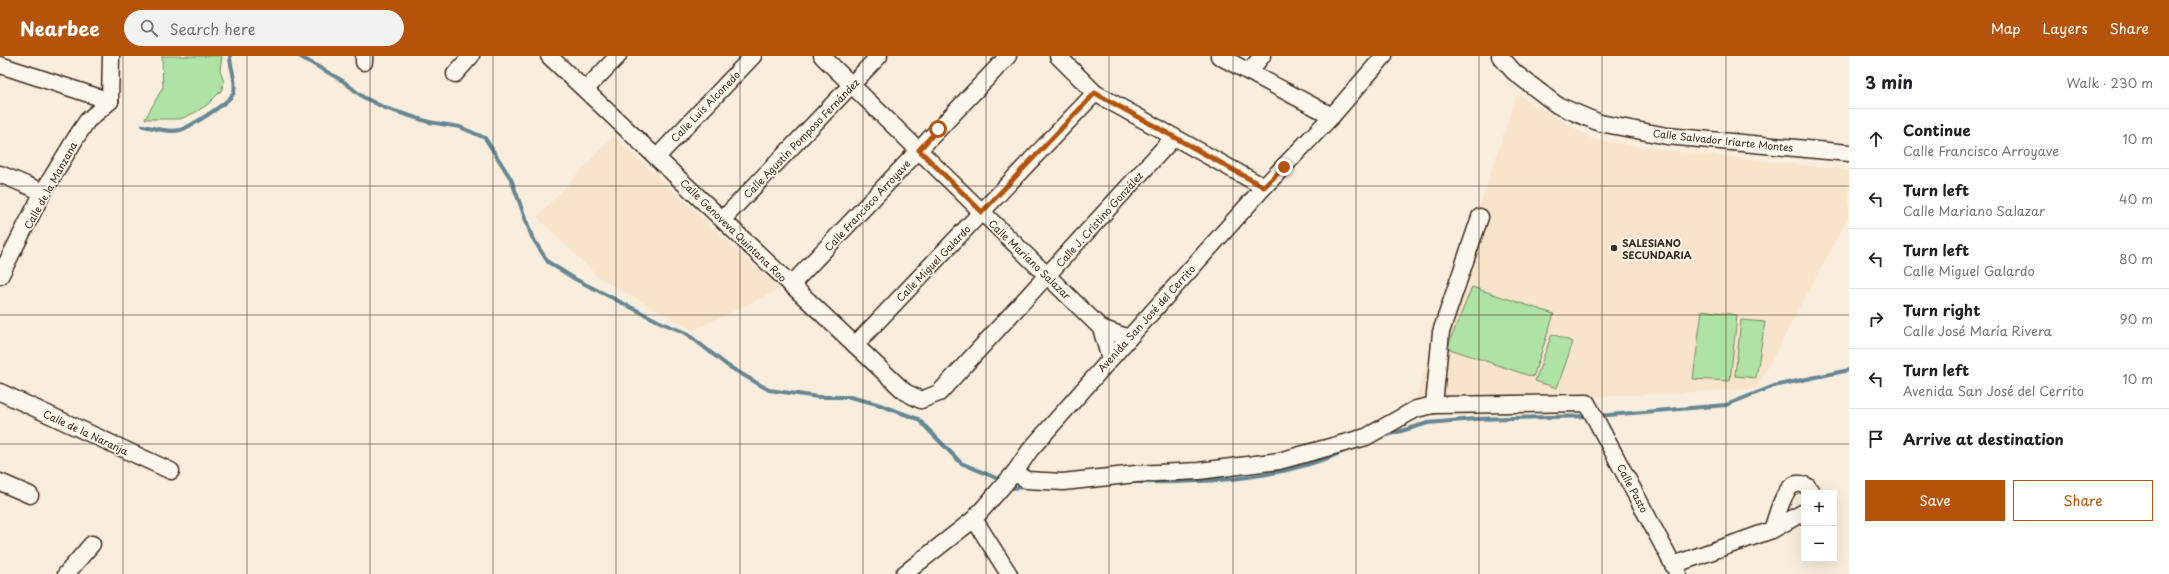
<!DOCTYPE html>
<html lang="en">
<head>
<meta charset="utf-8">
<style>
  :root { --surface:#fff; --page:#f2f2f2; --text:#202124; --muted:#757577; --line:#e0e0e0; --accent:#b45309 }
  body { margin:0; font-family:"Playpen Sans",sans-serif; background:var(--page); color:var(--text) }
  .controls { position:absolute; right:12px; bottom:12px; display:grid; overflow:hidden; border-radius:0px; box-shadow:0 4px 16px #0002 }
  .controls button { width:36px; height:36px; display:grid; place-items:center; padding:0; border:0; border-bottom:1px solid var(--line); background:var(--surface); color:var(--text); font:20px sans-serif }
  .stop { position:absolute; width:12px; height:12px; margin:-9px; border:3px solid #b45309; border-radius:50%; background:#fff }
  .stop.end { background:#b45309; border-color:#fff; box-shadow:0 1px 4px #0008 }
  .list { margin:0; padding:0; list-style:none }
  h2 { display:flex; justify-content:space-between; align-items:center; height:52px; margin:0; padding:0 16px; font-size:17px }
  h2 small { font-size:13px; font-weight:400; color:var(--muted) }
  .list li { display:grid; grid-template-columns:26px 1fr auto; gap:12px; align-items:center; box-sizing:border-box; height:60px; padding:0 16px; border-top:1px solid var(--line) }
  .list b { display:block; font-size:15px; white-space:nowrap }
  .list p { margin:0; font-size:13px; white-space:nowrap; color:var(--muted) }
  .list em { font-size:13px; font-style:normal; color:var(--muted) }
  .actions { display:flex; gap:8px; padding:12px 16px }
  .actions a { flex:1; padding:9px 0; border:1px solid var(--accent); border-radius:0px; text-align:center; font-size:14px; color:var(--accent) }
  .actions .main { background:var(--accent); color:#fff }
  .icon { flex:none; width:22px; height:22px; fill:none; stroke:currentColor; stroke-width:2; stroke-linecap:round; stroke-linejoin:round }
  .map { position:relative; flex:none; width:1849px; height:518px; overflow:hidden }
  header { display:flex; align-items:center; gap:24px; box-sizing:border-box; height:56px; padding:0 20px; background:var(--accent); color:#fff }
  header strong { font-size:19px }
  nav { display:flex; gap:22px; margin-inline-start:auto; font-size:14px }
  .search { width:280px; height:36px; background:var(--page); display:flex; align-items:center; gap:10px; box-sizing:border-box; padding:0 14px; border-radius:22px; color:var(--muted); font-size:15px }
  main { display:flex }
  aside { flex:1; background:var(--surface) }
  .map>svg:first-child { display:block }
  .built { fill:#f7e4cb }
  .green { fill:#afe3a5; stroke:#758662 }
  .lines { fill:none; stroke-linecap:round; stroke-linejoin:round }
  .stream { stroke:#668694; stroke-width:4 }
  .minor-casing { stroke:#3b2a1e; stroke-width:19 }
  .minor { stroke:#fbf7ec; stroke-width:16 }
  .route { stroke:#b45309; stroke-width:5 }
  .grid { fill:none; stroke:#3b2a1e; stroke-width:1; stroke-opacity:0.55 }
  .poi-dot { fill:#3b2a1e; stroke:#fbf7ec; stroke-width:1.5 }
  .labels { text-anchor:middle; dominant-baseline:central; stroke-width:3.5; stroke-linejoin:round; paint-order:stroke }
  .street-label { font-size:10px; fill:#3b2a1e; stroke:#fbf7ec }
  .poi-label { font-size:10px; font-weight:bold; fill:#3b2a1e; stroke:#fbf7ec; text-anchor:start }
</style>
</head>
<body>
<header>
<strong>Nearbee</strong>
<div class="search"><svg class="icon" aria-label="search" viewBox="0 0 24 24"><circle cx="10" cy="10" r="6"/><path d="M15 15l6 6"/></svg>Search here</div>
<nav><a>Map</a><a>Layers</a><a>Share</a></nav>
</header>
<main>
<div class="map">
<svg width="1849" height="518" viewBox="0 0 1849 518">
  <rect width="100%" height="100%" fill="#f9eedd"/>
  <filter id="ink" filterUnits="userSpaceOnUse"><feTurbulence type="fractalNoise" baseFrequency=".025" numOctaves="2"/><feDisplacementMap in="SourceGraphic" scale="8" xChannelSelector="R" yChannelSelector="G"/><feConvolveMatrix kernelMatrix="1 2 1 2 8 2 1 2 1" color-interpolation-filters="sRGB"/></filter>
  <g filter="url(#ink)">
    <g class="built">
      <path d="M1517 38 1595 84 1665 94 1849 114V160L1756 333 1573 342 1415 344Z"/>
      <path d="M613 80 780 233 693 274 599 222 537 161Z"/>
    </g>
    <g class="green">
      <path d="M162 0H222L220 14 224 26 221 35 207 49 194 57 180 63H145L163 31Z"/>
      <path d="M1472 231 1554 258 1533 321 1447 292Z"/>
      <path d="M1702 254 1737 259 1730 325 1693 323Z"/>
      <path d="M1741 264 1765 266 1756 322 1735 320Z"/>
      <path d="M1552 278 1573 286 1557 332 1535 325Z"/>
    </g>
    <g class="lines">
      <g class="stream">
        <path d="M299 0 343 25 363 41 385 52 429 66 460 71 485 82 511 123 532 181 548 206 575 223 662 267 686 277 728 310 769 334 818 341H850L877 348 918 363 961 407 996 422"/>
        <path d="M143 70C155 72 168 77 180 74 190 71 232 45 234 36 237 24 230 12 230 0"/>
        <path d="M1597 360 1726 349 1774 330 1849 314"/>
        <path d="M1381 381 1428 367 1475 363 1590 360"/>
        <path d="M1130 426C1203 427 1280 425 1347 394"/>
        <path d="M1010 432 1028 431"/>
      </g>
      <defs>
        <g id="minor">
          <path d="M549 0 905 336 921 344 939 337 1174 81"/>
          <path d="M822 0 1101 272 1129 282"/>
          <path d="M1058 0 1095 37 1264 131"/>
          <path d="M1219 0 1332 60"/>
          <path d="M1500 0 1514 16 1557 49 1600 67 1667 80 1849 97"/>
          <path d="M364 6V0"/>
          <path d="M0 9 110 45"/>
          <path d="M1249 16 1262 0"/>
          <path d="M455 18 471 0"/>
          <path d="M586 33 618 0"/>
          <path d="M110 45 111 0"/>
          <path d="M657 101 753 0"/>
          <path d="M0 118 43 136"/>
          <path d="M723 163 879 0"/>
          <path d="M0 220 43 136 77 80 87 65 110 45"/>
          <path d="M791 229 1008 0"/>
          <path d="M1101 272 1110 303"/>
          <path d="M855 289 1095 37"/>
          <path d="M0 336 171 415"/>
          <path d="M1434 349 1441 276 1480 161"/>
          <path d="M1015 416 1026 424 1063 426 1136 418 1199 415 1279 405 1366 381 1416 353 1434 349 1587 347 1678 518"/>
          <path d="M0 426 30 439"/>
          <path d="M974 463 1009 518"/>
          <path d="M1772 474C1776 463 1784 429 1797 428 1800 427 1804 429 1807 430L1812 437"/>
          <path d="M1673 509 1772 474 1804 456"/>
          <path d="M66 518 92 488"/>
          <path d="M904 518 974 463 1015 416 1030 394 1129 282 1264 131 1332 60 1384 0"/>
        </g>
      </defs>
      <use href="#minor" class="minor-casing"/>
      <use href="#minor" class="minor"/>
    </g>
  </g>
  <g class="lines" filter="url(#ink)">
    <path class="route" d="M938 73 919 94 982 156 1095 37 1264 131 1284 111"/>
  </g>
  <path class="grid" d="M123 0V518M247 0V518M370 0V518M493 0V518M616 0V518M740 0V518M863 0V518M986 0V518M1109 0V518M1233 0V518M1356 0V518M1479 0V518M1602 0V518M1726 0V518M0 130H1849M0 259H1849M0 388H1849"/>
  <circle class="poi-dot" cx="1614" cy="192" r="4"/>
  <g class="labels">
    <g class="street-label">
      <text transform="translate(705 50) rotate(-46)">Calle Luis Alconedo</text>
      <text transform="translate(801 82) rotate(-46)">Calle Agustín Pomposo Fernández</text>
      <text transform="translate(1723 84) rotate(6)">Calle Salvador Iriarte Montes</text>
      <text transform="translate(50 129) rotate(-61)">Calle de la Manzana</text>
      <text transform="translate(867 149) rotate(-47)">Calle Francisco Arroyave</text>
      <text transform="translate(1099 163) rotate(-48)">Calle J. Cristino González</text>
      <text transform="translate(734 174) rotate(44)">Calle Genoveva Quintana Roo</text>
      <text transform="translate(1030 203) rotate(44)">Calle Mariano Salazar</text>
      <text transform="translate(933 207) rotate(-46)">Calle Miguel Galardo</text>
      <text transform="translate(1146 262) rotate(-48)">Avenida San José del Cerrito</text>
      <text transform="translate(86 376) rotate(25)">Calle de la Naranja</text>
      <text transform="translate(1633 432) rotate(62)">Calle Pasto</text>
    </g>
    <g class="poi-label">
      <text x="1622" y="186">SALESIANO<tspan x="1622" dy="12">SECUNDARIA</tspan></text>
    </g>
  </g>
</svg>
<div class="controls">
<button>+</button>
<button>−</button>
</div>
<div class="stop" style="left:938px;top:73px"></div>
<div class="stop end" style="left:1284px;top:111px"></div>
</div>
<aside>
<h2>3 min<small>Walk · 230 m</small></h2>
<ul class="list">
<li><svg class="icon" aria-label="ahead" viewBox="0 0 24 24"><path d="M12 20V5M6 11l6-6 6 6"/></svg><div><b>Continue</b><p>Calle Francisco Arroyave</p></div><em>10 m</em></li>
<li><svg class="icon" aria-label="left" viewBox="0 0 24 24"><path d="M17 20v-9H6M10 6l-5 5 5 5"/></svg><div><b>Turn left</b><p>Calle Mariano Salazar</p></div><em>40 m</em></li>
<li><svg class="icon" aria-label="left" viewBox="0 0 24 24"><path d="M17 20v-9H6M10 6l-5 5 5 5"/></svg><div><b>Turn left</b><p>Calle Miguel Galardo</p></div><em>80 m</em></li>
<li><svg class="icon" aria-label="right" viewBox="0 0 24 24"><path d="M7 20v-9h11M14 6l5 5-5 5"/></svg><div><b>Turn right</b><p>Calle José María Rivera</p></div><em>90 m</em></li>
<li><svg class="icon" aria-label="left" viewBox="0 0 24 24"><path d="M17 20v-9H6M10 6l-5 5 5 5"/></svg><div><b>Turn left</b><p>Avenida San José del Cerrito</p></div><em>10 m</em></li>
<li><svg class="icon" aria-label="arrive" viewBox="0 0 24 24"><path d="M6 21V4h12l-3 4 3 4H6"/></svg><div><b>Arrive at destination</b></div></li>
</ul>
<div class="actions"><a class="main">Save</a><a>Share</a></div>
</aside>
</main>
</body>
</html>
